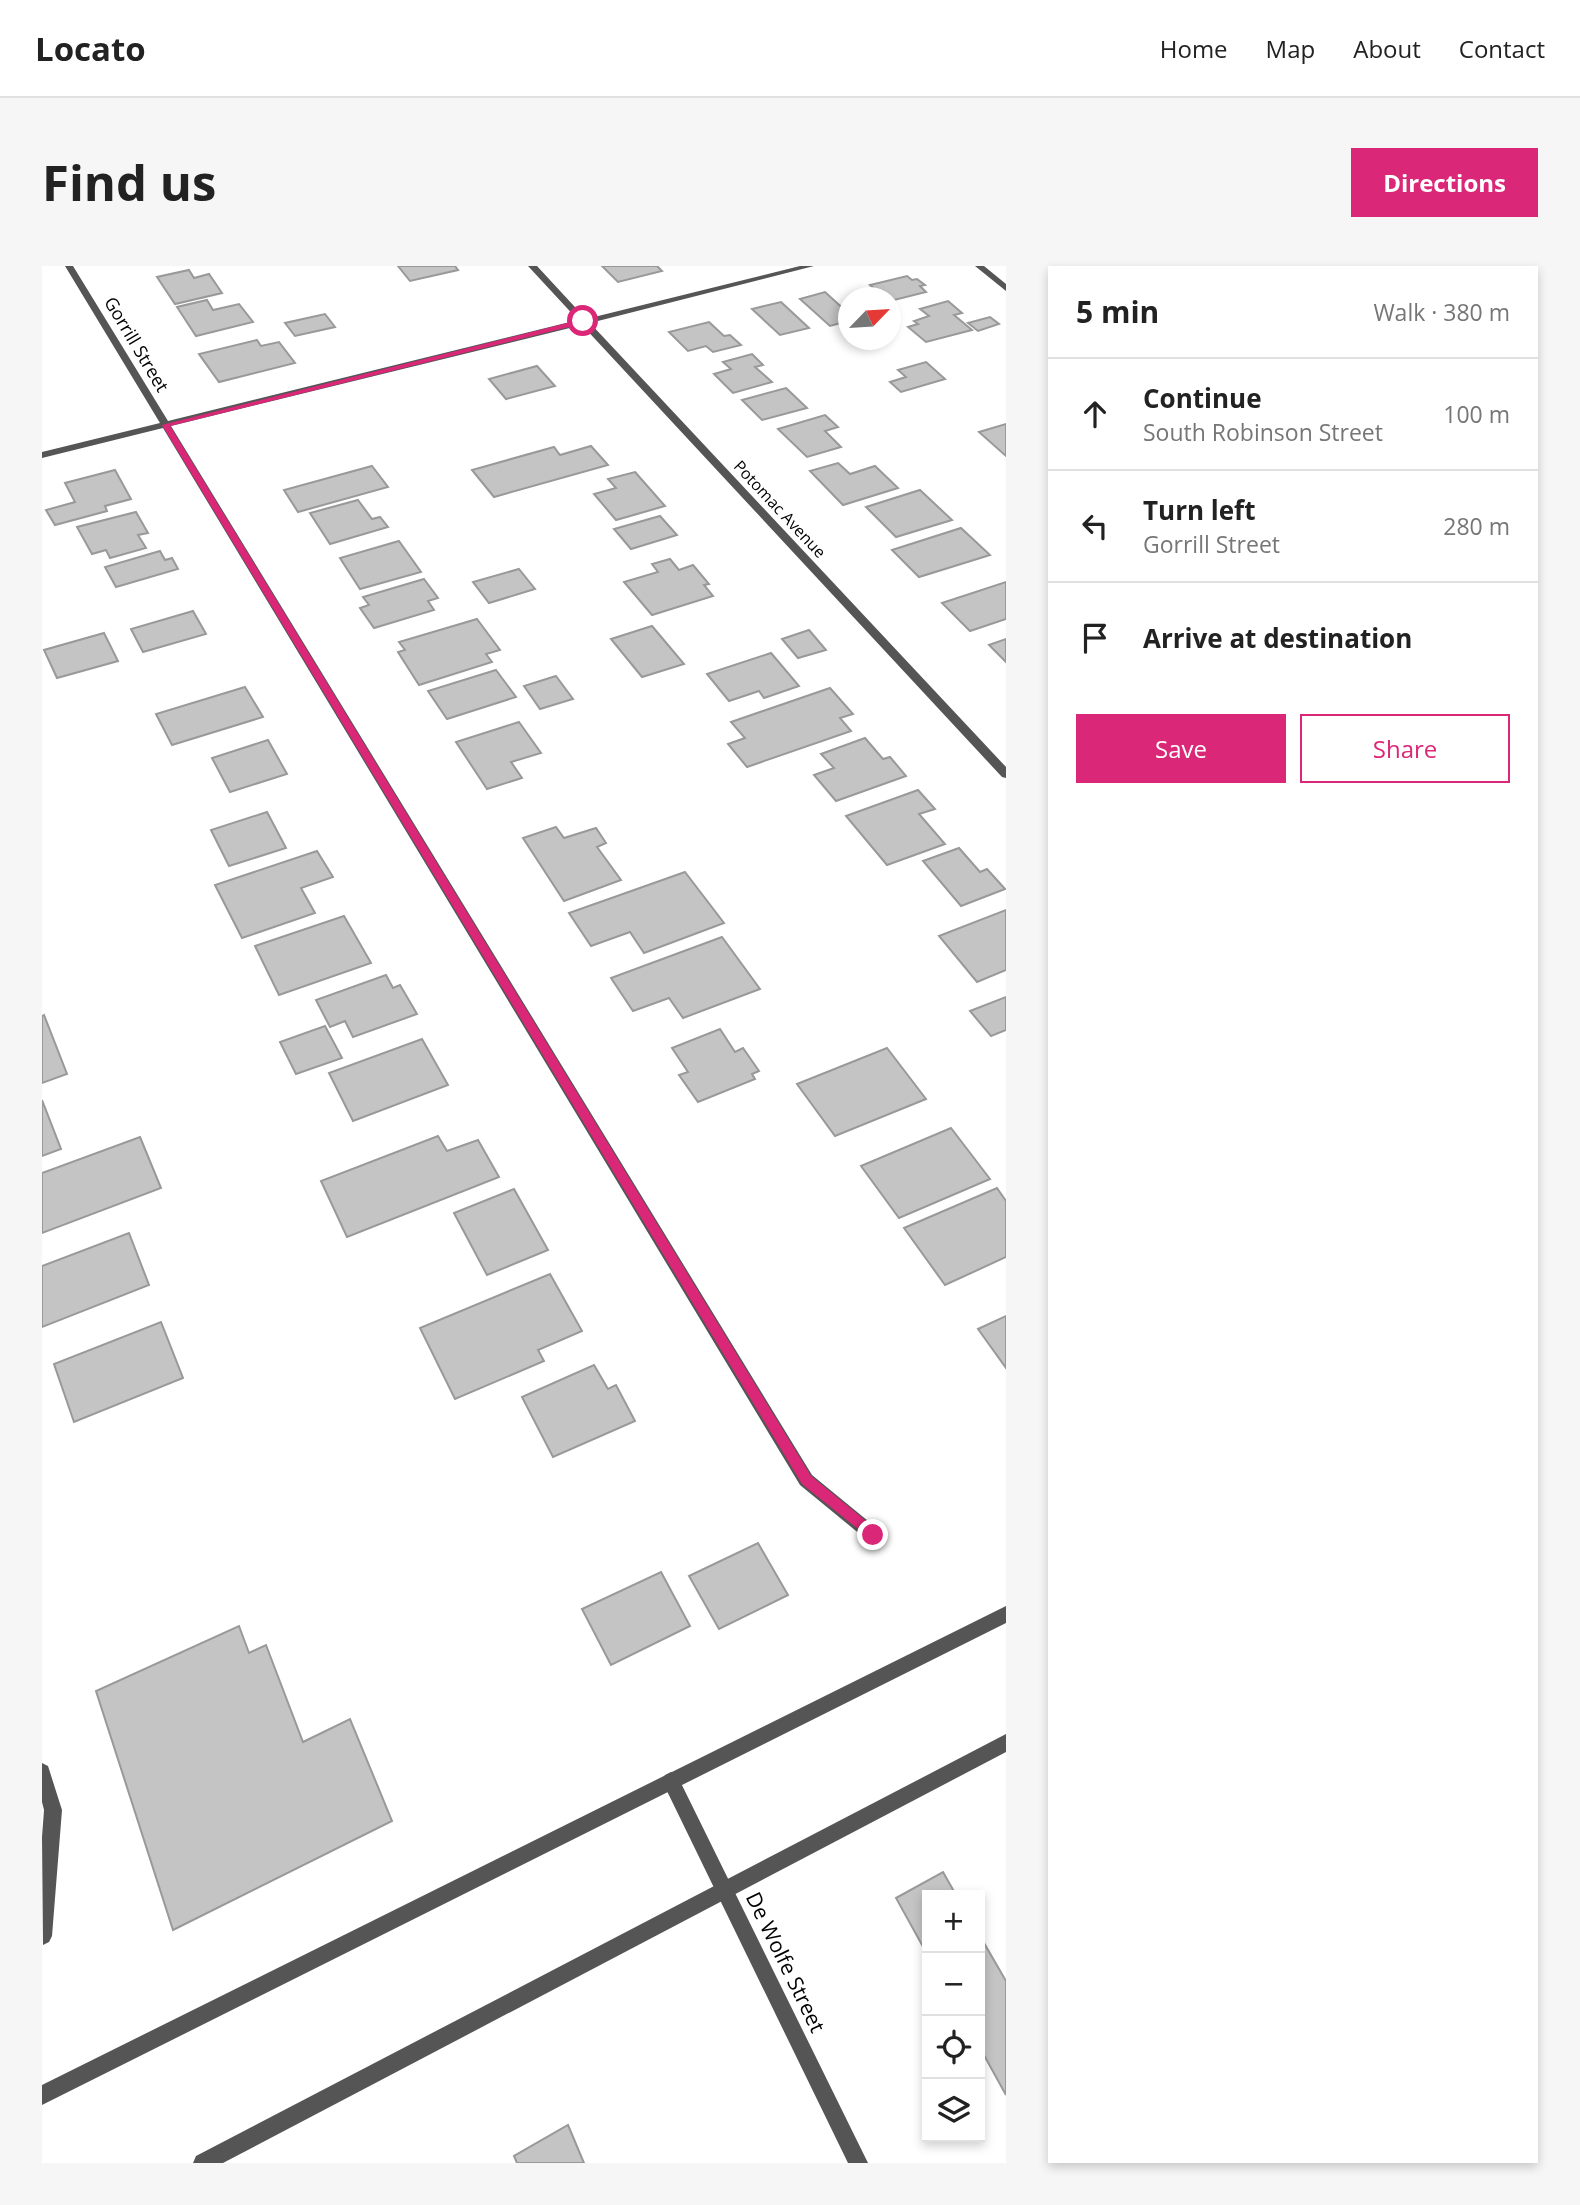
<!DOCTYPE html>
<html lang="en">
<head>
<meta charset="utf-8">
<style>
  :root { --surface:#fff; --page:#f6f6f6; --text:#222; --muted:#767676; --line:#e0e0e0; --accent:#db2777 }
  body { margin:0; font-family:"Open Sans",sans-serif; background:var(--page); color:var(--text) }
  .controls { position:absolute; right:21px; bottom:21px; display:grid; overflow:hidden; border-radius:0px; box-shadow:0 4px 10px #0003 }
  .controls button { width:63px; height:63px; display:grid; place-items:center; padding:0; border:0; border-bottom:2px solid var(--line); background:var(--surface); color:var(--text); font:35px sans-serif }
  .compass { position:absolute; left:796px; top:21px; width:63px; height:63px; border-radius:50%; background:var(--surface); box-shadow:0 4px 10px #0003; rotate:65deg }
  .stop { position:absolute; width:21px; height:21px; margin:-16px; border:5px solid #db2777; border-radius:50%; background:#fff }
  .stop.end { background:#db2777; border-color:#fff; box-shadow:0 2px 7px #0008 }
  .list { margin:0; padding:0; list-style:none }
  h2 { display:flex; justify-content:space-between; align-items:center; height:91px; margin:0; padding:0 28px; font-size:30px }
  h2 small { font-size:23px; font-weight:400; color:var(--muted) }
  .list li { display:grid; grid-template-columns:46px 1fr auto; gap:21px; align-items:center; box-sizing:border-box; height:112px; padding:0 28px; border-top:2px solid var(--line) }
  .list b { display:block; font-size:26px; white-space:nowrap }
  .list p { margin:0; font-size:23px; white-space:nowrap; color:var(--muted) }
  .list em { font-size:23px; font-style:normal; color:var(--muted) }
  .actions { display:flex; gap:14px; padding:21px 28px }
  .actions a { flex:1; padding:16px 0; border:2px solid var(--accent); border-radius:0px; text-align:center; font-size:24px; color:var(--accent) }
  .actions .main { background:var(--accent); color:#fff }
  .icon { flex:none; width:38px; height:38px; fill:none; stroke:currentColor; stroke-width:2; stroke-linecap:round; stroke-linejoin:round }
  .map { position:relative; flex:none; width:964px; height:1897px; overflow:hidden; border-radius:0px }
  header { display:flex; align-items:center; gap:42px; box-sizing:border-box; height:98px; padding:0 35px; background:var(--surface); border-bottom:2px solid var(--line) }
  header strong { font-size:33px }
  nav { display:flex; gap:38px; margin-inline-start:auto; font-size:24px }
  .intro { display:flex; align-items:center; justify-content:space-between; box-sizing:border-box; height:168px; padding:0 42px }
  h1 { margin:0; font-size:49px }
  .button { padding:18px 32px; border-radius:0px; background:var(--accent); color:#fff; font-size:24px; font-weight:700 }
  main { display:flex; gap:42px; padding:0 42px }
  aside { flex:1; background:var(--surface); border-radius:0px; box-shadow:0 4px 10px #0003 }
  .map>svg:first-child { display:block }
  .building { fill:#c4c4c4; stroke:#999; stroke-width:2 }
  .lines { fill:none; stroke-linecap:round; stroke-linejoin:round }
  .minor { fill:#555; fill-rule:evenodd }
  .tertiary { fill:#555; fill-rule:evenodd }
  .route { fill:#db2777 }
  .labels { text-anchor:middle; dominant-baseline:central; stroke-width:5; stroke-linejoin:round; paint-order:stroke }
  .far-street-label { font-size:16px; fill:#000; stroke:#fff }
  .street-label { font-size:18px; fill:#000; stroke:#fff }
  .near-street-label { font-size:21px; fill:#000; stroke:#fff }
</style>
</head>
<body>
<header>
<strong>Locato</strong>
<nav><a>Home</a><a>Map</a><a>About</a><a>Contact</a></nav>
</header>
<div class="intro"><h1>Find us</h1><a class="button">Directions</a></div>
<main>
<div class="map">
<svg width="964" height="1897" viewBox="0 0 964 1897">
  <rect width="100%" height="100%" fill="#fff"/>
  <g class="building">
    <path d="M356 0H413L416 4 368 15Z"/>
    <path d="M560 0H615L620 5 576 16Z"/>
    <path d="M147 4 152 12 167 8 180 27 133 38 115 11Z"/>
    <path d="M865 10 870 14 875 13 883 19 878 20 884 26 848 35V32H843L828 19Z"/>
    <path d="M783 26 806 47V55L788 60 758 33Z"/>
    <path d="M165 34 171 44 197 38 211 56 154 70 135 41Z"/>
    <path d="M906 35 920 47 912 49 930 64 884 76 866 61 876 58 872 55 887 50 878 43Z"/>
    <path d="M739 36 767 62 738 69 710 43Z"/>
    <path d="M283 48 293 61 253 70 243 57Z"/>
    <path d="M948 51 957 58 936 65 926 57Z"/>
    <path d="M667 56 682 70 688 69 699 79 671 86 664 80 646 85 627 66Z"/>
    <path d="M215 74 219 80 237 76 253 97 177 116 157 88Z"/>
    <path d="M710 88 721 99 713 101 730 116 691 127 672 108 689 103 681 96Z"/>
    <path d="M884 96 903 113 859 126 848 116 864 111 856 104Z"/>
    <path d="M495 100 513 120 464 133 447 113Z"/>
    <path d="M744 122 765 142 720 154 700 134Z"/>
    <path d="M783 149 796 161 783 165 799 181 765 191 736 163Z"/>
    <path d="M964 158V190L937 166Z"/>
    <path d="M549 180 566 199 452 231 430 204 512 181 518 189Z"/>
    <path d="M796 197 808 208 833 200 856 222 801 239 768 205Z"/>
    <path d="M330 200 346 221 256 246 242 224Z"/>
    <path d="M73 204 89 233 63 240 65 245 13 259 4 244 33 236 23 217Z"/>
    <path d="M593 206 623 240 574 254 552 228 574 222 566 213Z"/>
    <path d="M878 224 910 254 854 271 824 241Z"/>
    <path d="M316 234 330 253 338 251 346 261 288 278 268 247Z"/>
    <path d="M94 246 106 267 96 269 104 282 68 292 64 284 50 288 35 261Z"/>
    <path d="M618 250 635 269 589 283 572 263Z"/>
    <path d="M919 262 948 289 877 311 850 284Z"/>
    <path d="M357 275 379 306 318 323 298 292Z"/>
    <path d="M118 285 123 294 130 292 136 303 74 321 63 301Z"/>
    <path d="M628 293 637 304 651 299 667 318 662 319 671 330 610 349 582 316 616 306 610 298Z"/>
    <path d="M477 303 493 323 447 337 431 316Z"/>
    <path d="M382 313 396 332 386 335 392 344 332 362 318 342 327 339 321 331Z"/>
    <path d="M964 316V353L928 365 900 337Z"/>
    <path d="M151 345 164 368 101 386 89 363Z"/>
    <path d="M435 353 458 384 444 388 450 396 377 419 356 386 363 384 357 376Z"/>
    <path d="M610 360 642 398 600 411 569 373Z"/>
    <path d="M767 364 784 384 756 392 740 373Z"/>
    <path d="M62 367 76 395 15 412 2 384Z"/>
    <path d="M964 373V396L947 379Z"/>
    <path d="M729 387 757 420 722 432 717 425 687 435 665 408Z"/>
    <path d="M454 404 474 431 405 453 386 425Z"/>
    <path d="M514 410 531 433 498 443 482 420Z"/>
    <path d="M203 421 221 451 130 479 114 448Z"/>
    <path d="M788 422 811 448 798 452 809 465 705 501 686 478 703 472 689 456Z"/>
    <path d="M477 456 499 487 469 496 480 512 445 523 414 476Z"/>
    <path d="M823 472 841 493 848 491 864 510 794 535 772 509 792 502 779 488Z"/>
    <path d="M226 474 245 508 188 526 170 492Z"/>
    <path d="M876 524 893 543 877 548 903 578 845 599 804 550Z"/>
    <path d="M225 546 244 582 187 600 169 564Z"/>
    <path d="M514 561 522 572 554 562 564 577 555 581 579 614 522 635 481 572Z"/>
    <path d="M917 582 938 606 945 603 963 623 919 640 881 595Z"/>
    <path d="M275 585 291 611 259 622 273 647 200 672 173 619Z"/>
    <path d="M643 606 682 657 602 687 588 666 549 680 527 647Z"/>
    <path d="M964 644V704L935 716 897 670Z"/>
    <path d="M302 650 329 697 237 729 213 680Z"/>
    <path d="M680 671 718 723 641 752 627 732 591 745 569 712Z"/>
    <path d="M344 709 351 722 358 719 375 748 311 771 303 755 288 761 274 734Z"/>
    <path d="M964 731V764L949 770 928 745Z"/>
    <path d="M2 749 25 808 0 817V750Z"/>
    <path d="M283 760 300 792 254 808 238 776Z"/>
    <path d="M678 763 693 786 701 782 717 805 710 808 713 813 656 836 637 809 646 806 630 782Z"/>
    <path d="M380 773 406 819 311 855 287 807Z"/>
    <path d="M845 782 884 833 793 870 755 818Z"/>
    <path d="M0 834 19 883 0 890Z"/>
    <path d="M909 862 948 913 857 952 819 900Z"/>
    <path d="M396 870 405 885 436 874 457 911 305 971 279 915Z"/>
    <path d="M98 871 119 922 0 967V907Z"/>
    <path d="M955 922 964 935V991L903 1019 862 962Z"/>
    <path d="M472 923 506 984 445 1009 412 947Z"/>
    <path d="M87 967 107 1019 0 1061V1000Z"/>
    <path d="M508 1008 540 1065 496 1084 502 1095 413 1133 378 1062Z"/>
    <path d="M964 1050V1102L936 1063Z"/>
    <path d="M119 1056 141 1112 32 1156 12 1098Z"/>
    <path d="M552 1099 566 1123 574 1119 593 1155 511 1191 480 1131Z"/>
    <path d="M716 1277 746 1329 677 1363 647 1310Z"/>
    <path d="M619 1306 648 1360 569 1399 540 1343Z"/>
    <path d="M197 1360 207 1387 224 1379 261 1476 308 1453 350 1555 131 1664 54 1425Z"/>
    <path d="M901 1606 914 1629H885V1688L854 1632Z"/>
    <path d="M938 1670 964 1715V1829L938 1782Z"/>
    <path d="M526 1859 542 1897H475L472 1890Z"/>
  </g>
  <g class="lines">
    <g class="minor">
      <path d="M23 0H31L126 155 536 54 486 0H495L544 53 758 0H772L548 57 964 501V512L960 511 540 59 129 160 770 1209 837 1264 839 1269 837 1274 831 1277 825 1274 758 1219 121 162 0 192V186L118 157Z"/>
      <path d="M933 0H942L964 18V25Z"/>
      <path d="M0 1497 6 1500 20 1544 10 1670 7 1676 1 1679 0 1571 2 1544 0 1536Z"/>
      <path d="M629 1506 635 1509 826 1897H806L623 1521 620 1515 623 1509Z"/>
    </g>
    <g class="tertiary">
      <path d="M964 1340V1357L0 1839V1819Z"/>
      <path d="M964 1468V1486L181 1897H151L154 1890Z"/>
    </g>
  </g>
  <path class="route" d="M541 53 543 57 128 160 769 1210 835 1264 837 1269 831 1275 760 1218 120 159Z"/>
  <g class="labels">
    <g class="far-street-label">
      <text transform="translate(738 243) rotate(47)">Potomac Avenue</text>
    </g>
    <g class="street-label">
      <text transform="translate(95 78) rotate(59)">Gorrill Street</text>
    </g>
    <g class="near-street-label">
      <text transform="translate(744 1696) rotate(64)">De Wolfe Street</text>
    </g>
  </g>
</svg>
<div class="controls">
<button>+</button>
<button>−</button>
<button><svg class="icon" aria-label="locate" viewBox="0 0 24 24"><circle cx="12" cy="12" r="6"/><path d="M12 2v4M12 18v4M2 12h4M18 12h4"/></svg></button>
<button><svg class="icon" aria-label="layers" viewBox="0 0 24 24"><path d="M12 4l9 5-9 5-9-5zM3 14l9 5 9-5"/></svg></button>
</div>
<svg class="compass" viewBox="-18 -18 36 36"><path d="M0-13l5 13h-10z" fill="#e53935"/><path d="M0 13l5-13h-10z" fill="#767676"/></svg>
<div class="stop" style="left:541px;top:55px"></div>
<div class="stop end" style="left:831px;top:1269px"></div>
</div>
<aside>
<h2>5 min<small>Walk · 380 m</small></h2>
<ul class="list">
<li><svg class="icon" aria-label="ahead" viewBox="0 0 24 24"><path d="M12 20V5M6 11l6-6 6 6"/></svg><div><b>Continue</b><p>South Robinson Street</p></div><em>100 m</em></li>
<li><svg class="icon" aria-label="left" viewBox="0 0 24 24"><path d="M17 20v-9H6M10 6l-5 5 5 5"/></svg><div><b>Turn left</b><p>Gorrill Street</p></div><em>280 m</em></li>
<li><svg class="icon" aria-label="arrive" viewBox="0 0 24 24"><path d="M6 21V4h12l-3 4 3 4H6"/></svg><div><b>Arrive at destination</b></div></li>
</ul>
<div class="actions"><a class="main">Save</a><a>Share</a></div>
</aside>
</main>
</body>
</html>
